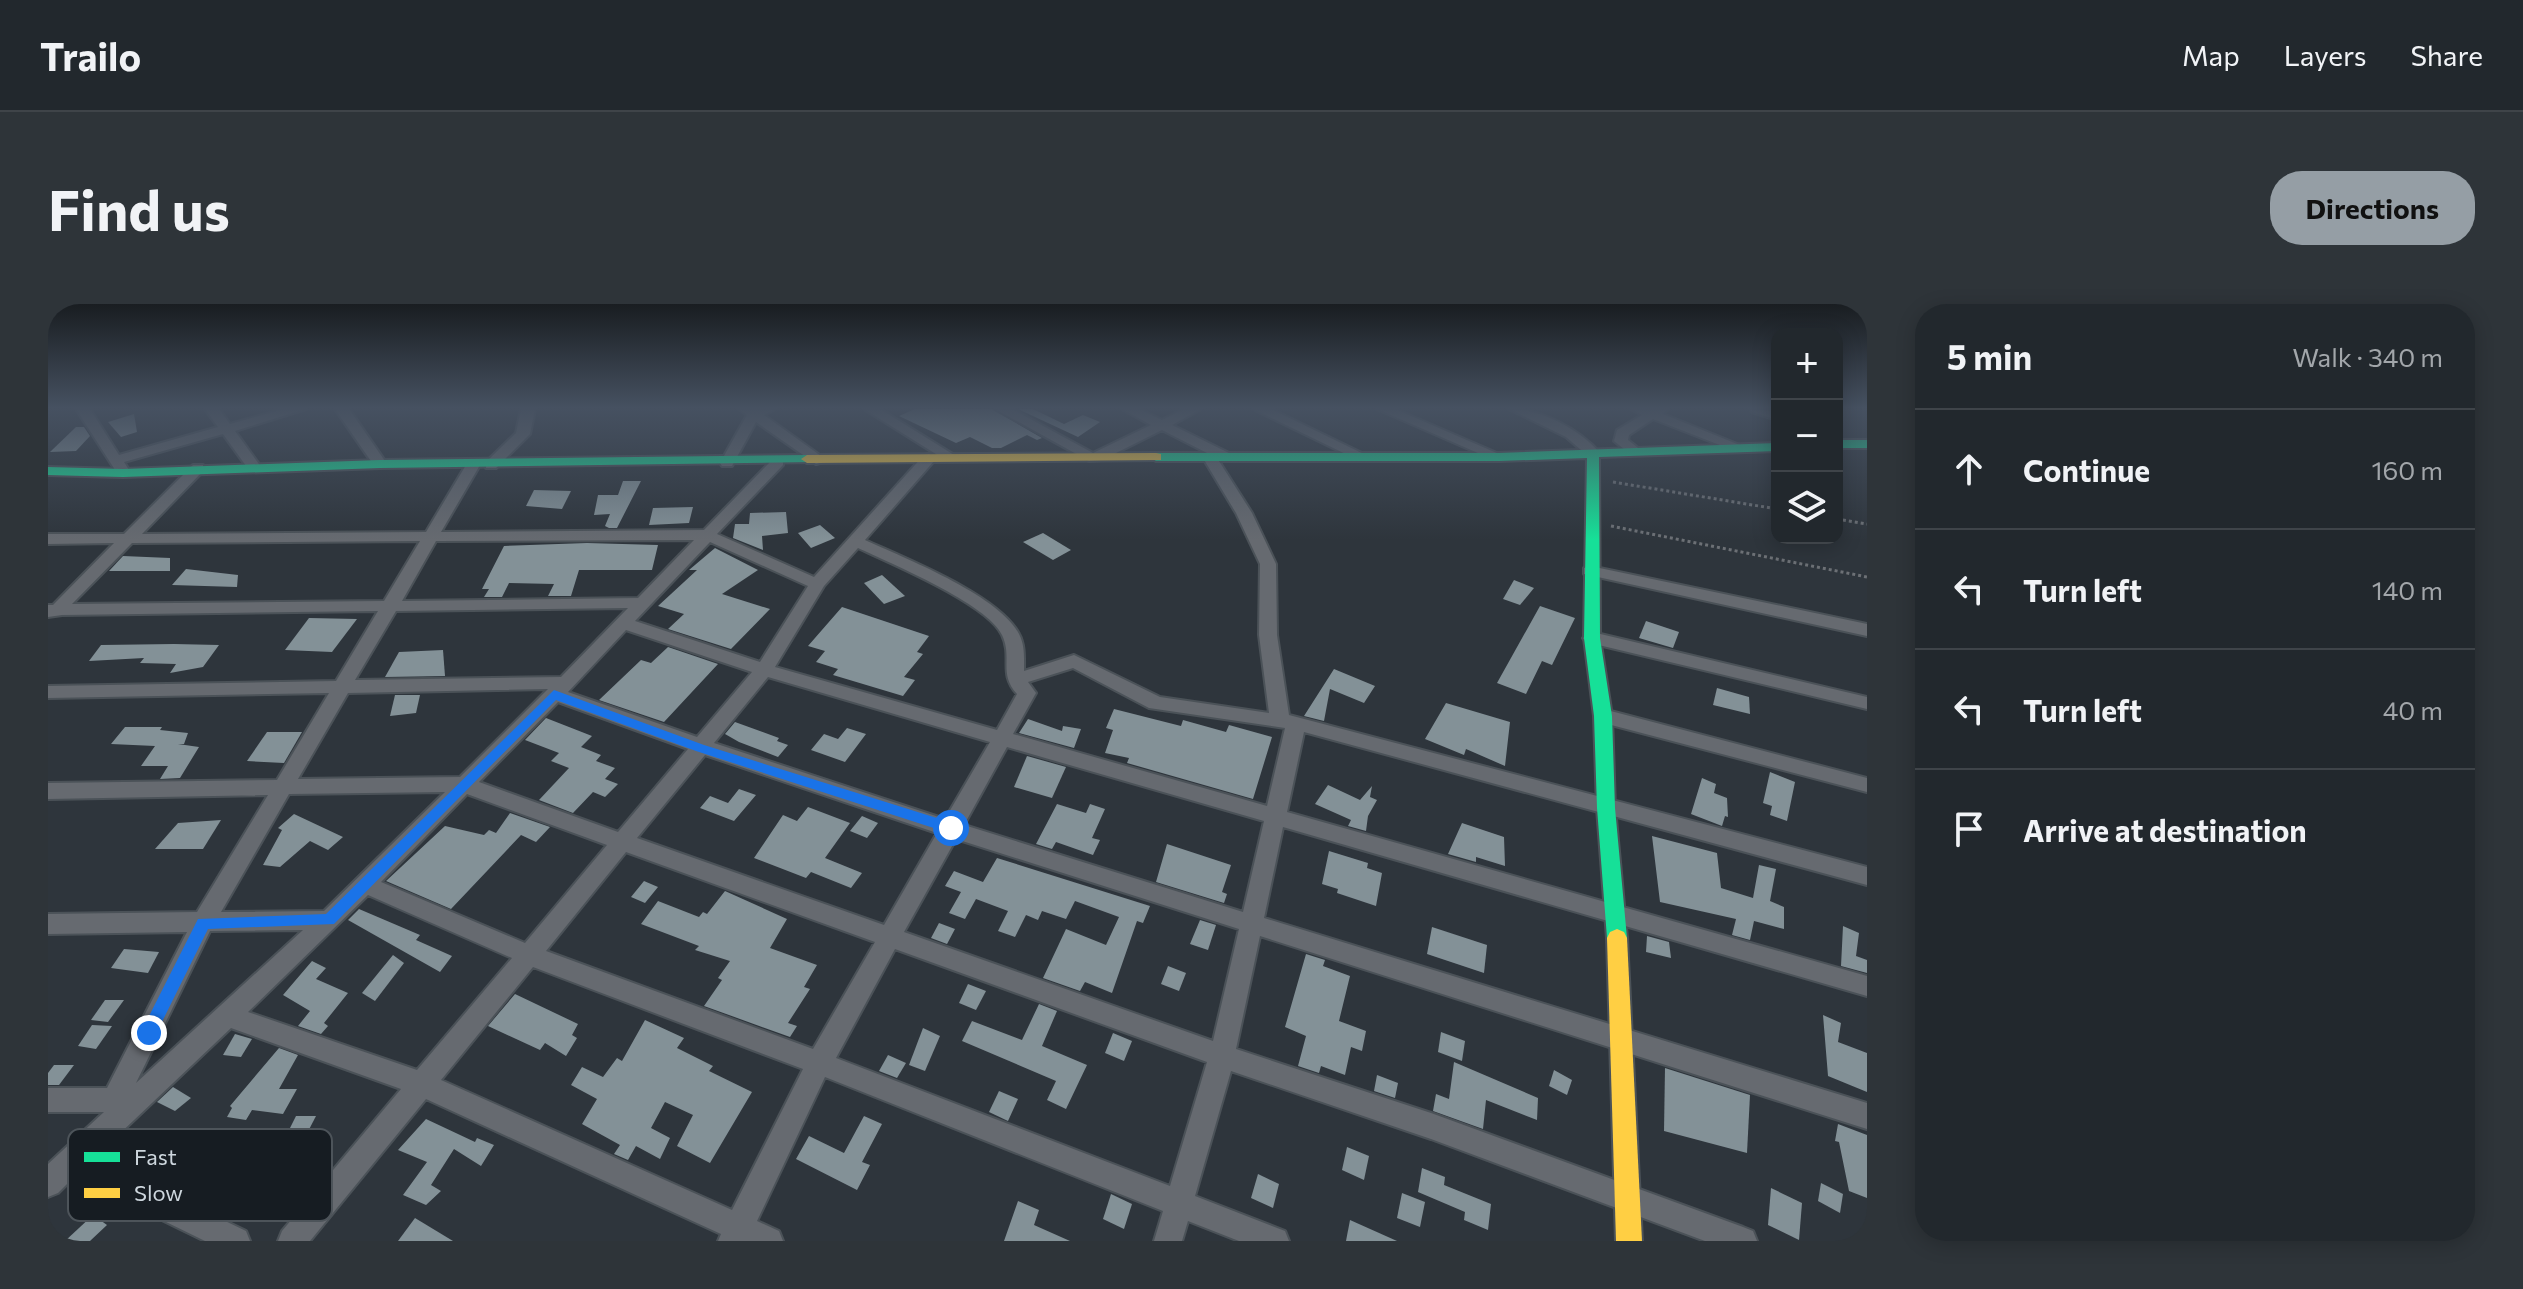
<!DOCTYPE html>
<html lang="en">
<head>
<meta charset="utf-8">
<style>
  :root { --surface:#22282d; --page:#2e3439; --text:#f1f3f6; --muted:#a2a6aa; --line:#3f4449; --accent:#959ea5 }
  body { margin:0; font-family:Commissioner,sans-serif; background:var(--page); color:var(--text) }
  .controls { position:absolute; right:24px; top:24px; display:grid; overflow:hidden; border-radius:16px; box-shadow:0 4px 20px #0003 }
  .controls button { width:72px; height:72px; display:grid; place-items:center; padding:0; border:0; border-bottom:2px solid var(--line); background:var(--surface); color:var(--text); font:40px sans-serif }
  .stop { position:absolute; width:24px; height:24px; margin:-18px; border:6px solid #1a73e8; border-radius:50%; background:#fff }
  .stop.end { background:#1a73e8; border-color:#fff; box-shadow:0 2px 8px #0008 }
  .list { margin:0; padding:0; list-style:none }
  h2 { display:flex; justify-content:space-between; align-items:center; height:104px; margin:0; padding:0 32px; font-size:34px }
  h2 small { font-size:26px; font-weight:400; color:var(--muted) }
  .list li { display:grid; grid-template-columns:52px 1fr auto; gap:24px; align-items:center; box-sizing:border-box; height:120px; padding:0 32px; border-top:2px solid var(--line) }
  .list b { display:block; font-size:30px; white-space:nowrap }
  .list em { font-size:26px; font-style:normal; color:var(--muted) }
  .icon { flex:none; width:44px; height:44px; fill:none; stroke:currentColor; stroke-width:2; stroke-linecap:round; stroke-linejoin:round }
  .map { position:relative; flex:none; width:1819px; height:937px; overflow:hidden; border-radius:32px }
  header { display:flex; align-items:center; gap:48px; box-sizing:border-box; height:112px; padding:0 40px; background:var(--surface); border-bottom:2px solid var(--line) }
  header strong { font-size:38px }
  nav { display:flex; gap:44px; margin-inline-start:auto; font-size:28px }
  .intro { display:flex; align-items:center; justify-content:space-between; box-sizing:border-box; height:192px; padding:0 48px }
  h1 { margin:0; font-size:56px }
  .button { padding:20px 36px; border-radius:32px; background:var(--accent); color:#111; font-size:28px; font-weight:700 }
  main { display:flex; gap:48px; padding:0 48px }
  aside { flex:1; background:var(--surface); border-radius:32px; box-shadow:0 4px 20px #0003 }
  .map>svg:first-child { display:block }
  .building { fill:#839197 }
  .lines { fill:none; stroke-linecap:round; stroke-linejoin:round }
  .street-casing { stroke:#4b5258; stroke-width:4 }
  .fast-casing { stroke:#4b5258; stroke-width:4 }
  .slow-casing { stroke:#4b5258; stroke-width:4 }
  .path { stroke:#6c7075; stroke-width:3; stroke-dasharray:3 3; stroke-linecap:butt }
  .street { fill:#666a70; fill-rule:evenodd }
  .fast { fill:#16e098; fill-rule:evenodd }
  .slow { fill:#ffcf43; fill-rule:evenodd }
  .route { fill:#1a73e8 }
  .key { fill:#161c22; stroke:#4d545a; stroke-width:2 }
  .key-label { font-size:22px; fill:#cdd6dd }
</style>
</head>
<body>
<header>
<strong>Trailo</strong>
<nav><a>Map</a><a>Layers</a><a>Share</a></nav>
</header>
<div class="intro"><h1>Find us</h1><a class="button">Directions</a></div>
<main>
<div class="map">
<svg width="1819" height="937" viewBox="0 0 1819 937">
  <rect width="100%" height="100%" fill="#2e353c"/>
  <g class="building">
    <path d="M867 105H944L994 134 989 136 979 131 953 144H944L922 133 908 139 851 112Z"/>
    <path d="M970 105H985L1016 120 1035 111 1052 118 1030 133Z"/>
    <path d="M86 110 89 128 73 133 60 118Z"/>
    <path d="M28 123H36L42 132 28 147 2 148Z"/>
    <path d="M575 177H593L569 224H561L557 222 562 210 546 211 550 191H570Z"/>
    <path d="M486 186 523 187 514 205 478 202Z"/>
    <path d="M645 203 641 219 601 221 605 204Z"/>
    <path d="M738 208 740 229 714 232 715 246 685 234 687 220H701L702 209Z"/>
    <path d="M772 221 787 234 763 244 750 229Z"/>
    <path d="M995 229 1023 246 1005 256 975 238Z"/>
    <path d="M539 239 610 241 604 266H531L523 292H500L506 280 461 279 454 293H436L441 285H434L456 242Z"/>
    <path d="M667 244 710 266 674 290 722 305 683 345 620 325 636 310 610 302 649 266H641Z"/>
    <path d="M75 252 122 254V267H61Z"/>
    <path d="M138 265 190 271 189 283 124 281Z"/>
    <path d="M834 271 857 292 836 300 816 279Z"/>
    <path d="M1466 276 1486 284 1472 301 1455 295Z"/>
    <path d="M1492 302 1527 314 1504 361 1494 357 1478 390 1449 379Z"/>
    <path d="M794 303 881 332 869 348 875 350 856 373 867 376 855 392 785 371 790 365 768 358 777 347 760 342Z"/>
    <path d="M261 314 309 315 284 348 237 346Z"/>
    <path d="M1598 317 1631 328 1625 344 1591 334Z"/>
    <path d="M126 340 171 341 155 363 122 369 128 360 92 359 96 354 41 357 53 341Z"/>
    <path d="M620 343 670 360 616 418 551 396 593 356 603 359Z"/>
    <path d="M395 346 397 372 337 373 351 348Z"/>
    <path d="M1286 365 1327 382 1316 399 1282 385 1276 417 1256 412Z"/>
    <path d="M1669 384 1701 393 1702 410 1665 401Z"/>
    <path d="M347 391H372L368 409 342 412Z"/>
    <path d="M1398 399 1462 418 1457 462 1418 445 1416 451 1377 435Z"/>
    <path d="M1066 405 1133 422 1135 416 1178 428 1181 421 1224 433 1205 495 1079 459 1081 454 1057 449 1065 426 1058 424Z"/>
    <path d="M498 414 544 432 533 443 553 451 548 457 567 464 557 475 570 480 557 493 545 488 525 509 491 496 521 464 503 457 511 449 477 436Z"/>
    <path d="M980 415 1014 427 1015 422 1033 425 1026 444 971 429Z"/>
    <path d="M687 418 731 434 729 437 740 441 730 453 691 438 677 430Z"/>
    <path d="M77 423H114L112 426 140 429 136 440H130L151 443 132 474 112 475 120 462H93L107 442 63 440Z"/>
    <path d="M799 424 818 430 797 458 763 446 776 430 790 435Z"/>
    <path d="M219 428H254L236 459 199 457Z"/>
    <path d="M979 452 1018 463 1004 494 966 483Z"/>
    <path d="M1722 468 1747 478 1739 517 1722 511 1724 502 1715 499Z"/>
    <path d="M1654 474 1668 480 1666 489 1679 494 1680 513 1677 512 1674 522 1643 510Z"/>
    <path d="M1280 481 1312 496 1324 482 1322 493 1329 496 1320 512 1318 527 1300 522 1303 516 1267 500Z"/>
    <path d="M691 485 708 491 686 517 652 504 662 492 680 499Z"/>
    <path d="M1009 500 1038 509 1042 500 1057 505 1044 534 1052 536 1045 551 1008 538 1004 545 988 540Z"/>
    <path d="M760 503 802 519 777 554 814 569 803 584 763 568 758 574 706 554 735 511 749 517Z"/>
    <path d="M462 509 502 523 488 538 473 531 403 605 338 577 397 522 436 531 441 526 448 529Z"/>
    <path d="M246 510 295 533 280 546 262 537 232 563 215 561 234 526 230 524Z"/>
    <path d="M814 512 830 519 819 534 802 527Z"/>
    <path d="M173 516 155 545H107L130 519Z"/>
    <path d="M1414 519 1456 533 1457 562 1428 553V558L1400 550Z"/>
    <path d="M1604 532 1669 549 1673 584 1705 594 1711 561 1728 565 1722 597 1736 603V625L1706 617 1702 636 1684 631 1688 615 1612 598Z"/>
    <path d="M1119 540 1183 561 1174 588 1179 590 1176 599 1108 578Z"/>
    <path d="M1281 547 1320 559 1319 564 1334 569 1328 602 1289 589 1290 585 1274 580Z"/>
    <path d="M949 554 1102 602 1095 619 1089 617 1064 689 1037 678 1032 687 995 674 1018 625 1058 641 1071 613 1027 597 1018 615 994 607 990 616 978 611 967 633 950 627 960 607 928 595 917 615 901 609 913 588 897 582 906 567 935 578Z"/>
    <path d="M596 577 610 583 597 599 583 593Z"/>
    <path d="M677 587 739 615 722 644 769 661 756 683 762 685 740 719 749 722 742 733 656 702 674 676 670 674 682 657 647 646 651 642 593 620 610 597 651 613 655 608 659 610Z"/>
    <path d="M311 605 372 631 368 636 404 652 392 668 300 616Z"/>
    <path d="M1152 616 1168 621 1160 646 1142 640Z"/>
    <path d="M891 619 907 625 899 640 883 634Z"/>
    <path d="M1795 622 1811 629 1808 652 1819 656V669L1793 662Z"/>
    <path d="M1384 623 1439 641 1436 669 1379 650Z"/>
    <path d="M1599 632 1621 638 1623 654 1598 648Z"/>
    <path d="M76 645 111 648 100 669 63 664Z"/>
    <path d="M1258 650 1277 656 1275 662 1302 672 1291 717 1318 727 1314 747 1303 743 1297 771 1273 762 1271 769 1250 762 1258 732 1237 723Z"/>
    <path d="M345 651 356 659 327 697 314 689Z"/>
    <path d="M264 657 278 664 268 675 300 689 276 719 280 722 273 730 250 722 262 707 235 691Z"/>
    <path d="M1120 662 1138 669 1131 687 1113 680Z"/>
    <path d="M920 680 938 687 928 706 911 699Z"/>
    <path d="M467 690 530 720 524 731 529 734 518 752 497 739 492 746 440 722Z"/>
    <path d="M57 696H76L60 718 43 716Z"/>
    <path d="M991 700 1009 707 994 742 1039 761 1018 805 999 796 1008 777 914 737 924 717 974 736Z"/>
    <path d="M1775 711 1793 719 1790 738 1819 749V788L1780 772Z"/>
    <path d="M597 716 636 734 629 744 665 762 661 767 704 788 662 859 629 842 645 811 617 798 603 824 622 834 612 855 588 842 580 856 566 850 572 841 534 820 549 795 523 781 534 763 555 773 569 754 574 757Z"/>
    <path d="M44 721 64 722 48 745 30 742Z"/>
    <path d="M875 724 892 732 877 767 861 761Z"/>
    <path d="M1393 728 1417 737 1414 757 1390 748Z"/>
    <path d="M1065 729 1084 737 1076 757 1057 749Z"/>
    <path d="M187 730 204 735 193 753 175 751Z"/>
    <path d="M231 744 250 751 231 785H249L235 810 204 806 198 816 179 813 184 804 182 802Z"/>
    <path d="M840 751 858 759 849 774 831 767Z"/>
    <path d="M1406 758 1490 794 1489 816 1438 796 1435 825 1385 807 1388 790 1401 795Z"/>
    <path d="M6 761H26L11 781H0V769Z"/>
    <path d="M1617 764 1702 791 1699 849 1616 827Z"/>
    <path d="M1506 766 1524 776 1519 791 1501 782Z"/>
    <path d="M1329 771 1350 779 1347 794 1326 787Z"/>
    <path d="M125 783 143 794 127 807 109 798Z"/>
    <path d="M951 787 970 795 960 817 941 808Z"/>
    <path d="M248 812H268L254 839 236 836Z"/>
    <path d="M816 812 834 820 814 858 822 861 809 886 748 855 761 832 796 849Z"/>
    <path d="M378 815 427 838 429 834 446 841 433 862 406 845 383 881 393 887 378 901 355 891 379 858 350 846Z"/>
    <path d="M1790 820 1819 831V894L1801 887 1791 838 1787 837Z"/>
    <path d="M1299 843 1321 852 1316 876 1294 866Z"/>
    <path d="M1374 864 1397 873 1396 881 1443 900 1440 926 1416 916 1417 908 1370 888Z"/>
    <path d="M1210 870 1231 880 1225 904 1203 894Z"/>
    <path d="M1773 879 1795 890 1792 909 1770 897Z"/>
    <path d="M1723 884 1754 899 1751 936 1720 921Z"/>
    <path d="M1354 889 1377 898 1372 923 1349 914Z"/>
    <path d="M1063 890 1084 900 1076 925 1055 915Z"/>
    <path d="M970 897 991 906 986 921 1022 937H956Z"/>
    <path d="M45 911 59 921 42 937H17Z"/>
    <path d="M367 914 405 937H350Z"/>
    <path d="M1302 916 1349 937H1298Z"/>
  </g>
  <g class="lines">
    <defs>
      <g id="street">
        <path d="M28 105H42L71 151 170 123 157 105H171L182 120 236 105H258L187 127 213 163 211 166H201L175 130 76 158 81 166 74 170 69 169Z"/>
        <path d="M287 105H301L339 160 337 163H327Z"/>
        <path d="M473 105H487L482 130 448 164H438V158L468 129Z"/>
        <path d="M691 105H727L716 111 780 157 768 160 708 118 684 162H674L672 159 699 111Z"/>
        <path d="M816 105H832L911 154 899 157Z"/>
        <path d="M947 105H964L1045 149 1103 121 1074 105H1091L1114 116 1136 105H1153L1124 121 1183 150V156L1169 154 1204 209 1228 260 1229 331 1241 411 1819 563V581L1256 428 1239 508 1819 672V692L1235 523 1216 614 1819 799V825L1212 632 1188 745 1383 809 1695 923 1705 927 1709 937H1657L1383 835 1183 767 1147 892 1237 927 1241 937H1191L1140 917 1134 937H1106L1115 907 777 773 709 917 731 927 735 937H670L673 930 378 795 262 937H230L234 927 353 785 183 724 46 854 198 927 202 937H157L26 873 10 889 0 893V860L56 808H0V784H59L139 628 0 630V610L149 608 220 491 0 495V479L229 476 281 389 0 394V382L288 377 330 307 14 311 0 313V301H5L66 239 0 240V230H76L145 161H155V167L94 230 378 228 418 161 425 157 432 161 393 228 656 226 725 155H735V161L669 230 766 273 876 151 881 150 888 154 886 157 817 236C856 254 951 291 971 330 977 341 976 354 976 367L1026 351 1112 393 1221 409 1211 331 1212 260 1188 209 1155 154 1161 150 1114 126 1054 156 1041 157ZM646 236 590 294 354 297 388 237ZM372 237 336 297 24 300 84 239ZM662 238 760 282 712 358 587 317ZM810 244C842 259 940 300 954 331 965 354 950 369 969 390L949 426 727 363 776 282ZM580 304 513 373 307 376 348 307ZM578 326 704 368 649 433 520 388ZM1025 364 1101 404 1237 424 1219 502 965 430 988 389 980 378ZM720 373 942 438 897 515 666 439ZM500 385 412 473 250 475 300 389ZM510 398 640 445 570 528 431 478ZM959 443 1216 517 1195 608 916 521ZM657 451 889 529 836 621 589 534ZM397 488 276 607 173 608 241 490ZM419 490 559 541 477 639 333 578ZM908 535 1191 625 1165 737 856 628ZM578 548 827 638 765 745 498 647ZM320 591 464 654 369 766 200 708ZM255 626 88 779 162 627ZM847 645 1159 758 1122 882 788 754ZM485 663 755 765 684 906 393 776Z"/>
        <path d="M1205 105H1223L1324 154 1312 157Z"/>
        <path d="M1329 105H1347L1458 153 1446 156Z"/>
        <path d="M1461 105C1493 105 1531 125 1552 149L1540 152 1518 133Z"/>
        <path d="M1583 105H1620L1615 110 1699 144 1687 147 1605 115 1581 131 1580 136 1594 147 1582 150 1566 137 1569 126 1594 111Z"/>
        <path d="M1702 105 1729 108V116L1704 108Z"/>
        <path d="M1542 262 1819 320V332L1536 270V264Z"/>
        <path d="M1544 328 1819 393V405L1538 338 1535 334Z"/>
        <path d="M1555 405 1819 474V488L1548 417 1546 412Z"/>
      </g>
      <g id="fast">
        <rect x="1789" y="136" width="30" height="8"/>
        <path d="M1729 139V147L1551 153 1552 334 1564 412 1567 504 1579 634 1576 640 1569 643 1562 640 1559 634 1549 504 1546 412 1536 334 1539 154 1451 157H1108L1102 153 1108 149H1451Z"/>
        <path d="M759 151 764 152V158L332 164 75 173 0 171V163L75 165 332 156Z"/>
      </g>
      <g id="slow">
        <path d="M1108 149 1113 150V156L759 159 753 155 759 151Z"/>
        <path d="M1569 625 1576 628 1579 634 1594 937H1568L1559 634 1562 628Z"/>
      </g>
    </defs>
    <use href="#street" class="street-casing"/>
    <use href="#fast" class="fast-casing"/>
    <use href="#slow" class="slow-casing"/>
    <g class="path">
      <path d="M1565 178 1729 205"/>
      <path d="M1789 215 1819 220"/>
      <path d="M1563 222 1819 273"/>
    </g>
    <use href="#street" class="street"/>
    <use href="#fast" class="fast"/>
    <use href="#slow" class="slow"/>
  </g>
  <linearGradient id="sky" x2="0" y2="1"><stop stop-color="#191d21"/><stop offset="0.44" stop-color="#465161"/><stop offset="1" stop-color="#465161" stop-opacity="0"/></linearGradient>
  <rect width="1819" height="236" fill="url(#sky)"/>
  <path class="route" d="M506 386 656 441 908 520 910 524 903 529 898 528 648 447 508 396 286 620 160 625 106 734H95V724L150 615 278 610Z"/>
  <rect x="20" y="825" width="264" height="92" rx="12" class="key"/>
  <rect x="36" y="848" width="36" height="10" fill="#16e098"/>
  <rect x="36" y="884" width="36" height="10" fill="#ffcf43"/>
  <g class="key-label">
    <text x="86" y="861">Fast</text>
    <text x="86" y="897">Slow</text>
  </g>
</svg>
<div class="controls">
<button>+</button>
<button>−</button>
<button><svg class="icon" aria-label="layers" viewBox="0 0 24 24"><path d="M12 4l9 5-9 5-9-5zM3 14l9 5 9-5"/></svg></button>
</div>
<div class="stop" style="left:903px;top:524px"></div>
<div class="stop end" style="left:101px;top:729px"></div>
</div>
<aside>
<h2>5 min<small>Walk · 340 m</small></h2>
<ul class="list">
<li><svg class="icon" aria-label="ahead" viewBox="0 0 24 24"><path d="M12 20V5M6 11l6-6 6 6"/></svg><div><b>Continue</b></div><em>160 m</em></li>
<li><svg class="icon" aria-label="left" viewBox="0 0 24 24"><path d="M17 20v-9H6M10 6l-5 5 5 5"/></svg><div><b>Turn left</b></div><em>140 m</em></li>
<li><svg class="icon" aria-label="left" viewBox="0 0 24 24"><path d="M17 20v-9H6M10 6l-5 5 5 5"/></svg><div><b>Turn left</b></div><em>40 m</em></li>
<li><svg class="icon" aria-label="arrive" viewBox="0 0 24 24"><path d="M6 21V4h12l-3 4 3 4H6"/></svg><div><b>Arrive at destination</b></div></li>
</ul>
</aside>
</main>
</body>
</html>
